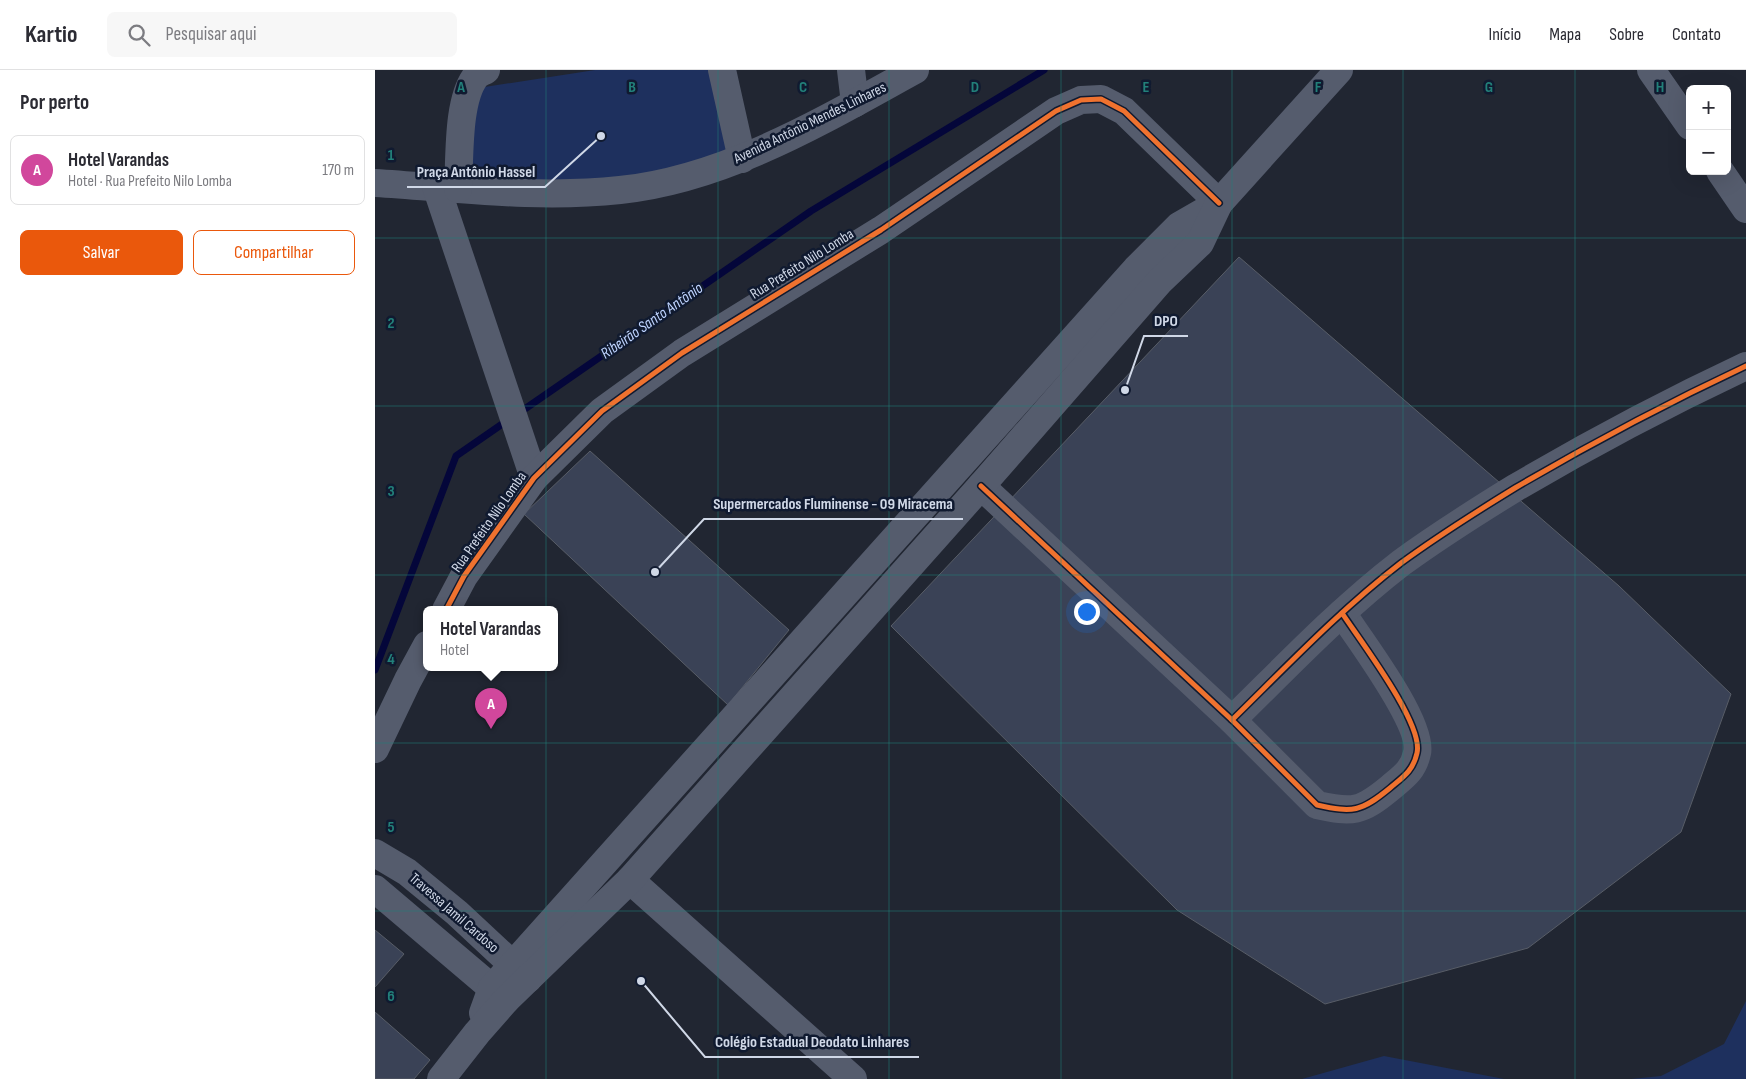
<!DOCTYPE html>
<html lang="pt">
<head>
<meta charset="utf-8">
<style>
  :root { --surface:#fff; --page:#f7f7f7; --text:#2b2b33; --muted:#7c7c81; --line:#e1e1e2; --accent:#ea580c }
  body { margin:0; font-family:"Sofia Sans Condensed",sans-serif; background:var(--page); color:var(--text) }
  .controls { position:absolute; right:15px; top:15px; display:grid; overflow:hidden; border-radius:8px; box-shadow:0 5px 20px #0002 }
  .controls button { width:45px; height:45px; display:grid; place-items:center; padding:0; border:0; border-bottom:1px solid var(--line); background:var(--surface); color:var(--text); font:25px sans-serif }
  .you { position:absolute; left:711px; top:541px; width:18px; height:18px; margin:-12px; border:4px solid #fff; border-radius:50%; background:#1a73e8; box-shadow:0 0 0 8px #1a73e833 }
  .badge { display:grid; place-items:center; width:32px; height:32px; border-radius:50%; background:var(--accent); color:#fff; font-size:16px; font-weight:700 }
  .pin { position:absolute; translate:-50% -41px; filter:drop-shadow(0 1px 2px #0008) }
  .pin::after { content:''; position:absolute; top:26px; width:18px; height:15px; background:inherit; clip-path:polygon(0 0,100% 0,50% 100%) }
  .popup { position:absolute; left:48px; top:536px; width:135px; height:65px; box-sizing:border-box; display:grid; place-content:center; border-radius:8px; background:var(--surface); filter:drop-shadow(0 1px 4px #0005); font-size:16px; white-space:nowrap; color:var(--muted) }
  .popup b { font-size:19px; color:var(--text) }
  .popup::after { content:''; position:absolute; left:50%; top:100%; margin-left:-10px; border:10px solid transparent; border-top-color:var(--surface) }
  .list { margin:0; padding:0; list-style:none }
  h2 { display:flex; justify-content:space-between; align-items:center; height:65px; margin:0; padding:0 20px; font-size:21px }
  h2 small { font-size:16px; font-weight:400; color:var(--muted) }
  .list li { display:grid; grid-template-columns:32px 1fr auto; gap:15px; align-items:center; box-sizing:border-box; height:70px; margin:0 10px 10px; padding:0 10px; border:1px solid var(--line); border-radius:8px }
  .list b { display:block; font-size:19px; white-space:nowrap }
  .list p { margin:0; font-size:16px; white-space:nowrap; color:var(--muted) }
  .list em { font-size:16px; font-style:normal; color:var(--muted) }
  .actions { display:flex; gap:10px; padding:15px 20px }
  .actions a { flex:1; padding:11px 0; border:1px solid var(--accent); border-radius:8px; text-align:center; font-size:18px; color:var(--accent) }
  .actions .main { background:var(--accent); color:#fff }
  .icon { flex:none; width:28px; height:28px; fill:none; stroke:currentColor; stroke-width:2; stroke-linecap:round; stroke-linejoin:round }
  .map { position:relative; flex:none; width:1371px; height:1009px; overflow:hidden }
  header { display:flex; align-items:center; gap:30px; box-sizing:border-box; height:70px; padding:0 25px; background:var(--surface); border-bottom:1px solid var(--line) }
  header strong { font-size:24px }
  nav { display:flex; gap:28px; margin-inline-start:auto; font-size:18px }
  .search { width:350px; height:45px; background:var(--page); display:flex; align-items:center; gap:12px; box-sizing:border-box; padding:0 18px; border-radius:8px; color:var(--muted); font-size:19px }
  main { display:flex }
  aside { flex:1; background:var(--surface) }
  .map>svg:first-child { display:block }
  .green { fill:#1e305e }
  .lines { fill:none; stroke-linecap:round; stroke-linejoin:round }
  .stream { stroke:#04063a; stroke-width:7 }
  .building { fill:#3a4256; stroke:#585d67 }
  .minor { stroke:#555c6d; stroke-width:28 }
  .major { stroke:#555c6d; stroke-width:28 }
  .cycleway-casing { stroke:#101a30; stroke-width:8 }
  .cycleway { stroke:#ef722f; stroke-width:5 }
  .grid { fill:none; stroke:#22807a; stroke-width:1; stroke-opacity:0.55 }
  .labels { text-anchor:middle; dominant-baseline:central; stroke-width:5; stroke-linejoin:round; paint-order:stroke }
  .street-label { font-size:15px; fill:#d0d8e7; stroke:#101a30 }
  .water-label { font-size:16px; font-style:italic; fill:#bfd4ff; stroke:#101a30 }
  .grid-label { font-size:16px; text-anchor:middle; font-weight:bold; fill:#22807a; stroke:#101a30; stroke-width:5; stroke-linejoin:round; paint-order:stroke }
  .leader { fill:none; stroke:#d0d8e7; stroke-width:2 }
  .callout-dot { fill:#d0d8e7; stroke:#101a30; stroke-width:2 }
  .callout-label { font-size:16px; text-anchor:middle; font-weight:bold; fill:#d0d8e7; stroke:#101a30; stroke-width:5; stroke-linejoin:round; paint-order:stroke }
</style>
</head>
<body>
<header>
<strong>Kartio</strong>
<div class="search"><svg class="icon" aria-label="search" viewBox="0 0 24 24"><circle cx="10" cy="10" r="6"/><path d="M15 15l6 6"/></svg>Pesquisar aqui</div>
<nav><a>Início</a><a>Mapa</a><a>Sobre</a><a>Contato</a></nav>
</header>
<main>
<aside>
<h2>Por perto<small></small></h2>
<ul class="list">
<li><span class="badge" style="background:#d1479c">A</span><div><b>Hotel Varandas</b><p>Hotel · Rua Prefeito Nilo Lomba</p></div><em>170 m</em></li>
</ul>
<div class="actions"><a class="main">Salvar</a><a>Compartilhar</a></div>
</aside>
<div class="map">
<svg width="1371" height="1009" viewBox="0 0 1371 1009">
  <rect width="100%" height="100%" fill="#212632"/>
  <g class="green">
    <path d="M220 0H340L363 89 235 114 96 115 93 44 103 18Z"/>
    <path d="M1371 931V1009H1256L1286 1006 1349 974Z"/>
    <path d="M1009 986 1129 1009H927Z"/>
  </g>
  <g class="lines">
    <g class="stream">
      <path d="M144 343 436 141 669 0"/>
      <path d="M0 600 81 386 133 350"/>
    </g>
  </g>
  <g class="building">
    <path d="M864 187 1244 516 1356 624 1306 762 1153 878 950 934 802 840 516 556Z"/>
    <path d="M215 381 414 560 353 635 149 444Z"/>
    <path d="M0 860 29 884 0 917Z"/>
    <path d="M0 942 55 990 39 1009H0Z"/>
  </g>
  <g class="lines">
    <g class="minor">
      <path d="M347 0 367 89"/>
      <path d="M476 0 480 33"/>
      <path d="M1276 0 1315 56"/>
      <path d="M1345 101 1371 139"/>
      <path d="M0 113C81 118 163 129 245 120 351 109 449 50 540 0"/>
      <path d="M61 116 159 408"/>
      <path d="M83 119C85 88 82 30 101 6 104 3 108 2 111 0"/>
      <path d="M606 416 857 650 942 735C978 743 986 742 1015 718 1028 707 1038 701 1042 683 1049 654 984 569 967 543"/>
      <path d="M71 540 89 506 159 408 227 341 307 283 506 160 681 41 706 30 726 29 749 41 844 133"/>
      <path d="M857 650C912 596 965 540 1026 493 1063 466 1101 442 1140 418 1215 374 1292 333 1371 296"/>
      <path d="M0 679 33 610 52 575"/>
      <path d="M0 783 32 802 82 843 153 909"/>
      <path d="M255 810 478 1009"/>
      <path d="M0 819 131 930"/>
    </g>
    <g class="major">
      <path d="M108 943 117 918 761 199 804 156 844 133"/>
      <path d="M66 1009 102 963 131 930 255 810 606 416 785 211 825 173 844 133 964 0"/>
    </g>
    <defs>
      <g id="cycleway">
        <path d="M606 416 857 650 942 735C978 743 986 742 1015 718 1028 707 1038 701 1042 683 1049 654 984 569 967 543"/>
        <path d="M71 540 89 506 159 408 227 341 307 283 506 160 681 41 706 30 726 29 749 41 844 133"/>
        <path d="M857 650C912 596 965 540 1026 493 1063 466 1101 442 1140 418 1215 374 1292 333 1371 296"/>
      </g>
    </defs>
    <use href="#cycleway" class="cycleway-casing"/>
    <use href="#cycleway" class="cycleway"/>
  </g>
  <path class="grid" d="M171 0V1009M343 0V1009M514 0V1009M686 0V1009M857 0V1009M1028 0V1009M1200 0V1009M0 168H1371M0 336H1371M0 505H1371M0 673H1371M0 841H1371"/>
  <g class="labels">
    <g class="street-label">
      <text transform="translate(435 53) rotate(-26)">Avenida Antônio Mendes Linhares</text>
      <text transform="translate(427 194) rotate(-32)">Rua Prefeito Nilo Lomba</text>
      <text transform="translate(114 452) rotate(-55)">Rua Prefeito Nilo Lomba</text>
      <text transform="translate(79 843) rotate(41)">Travessa Jamil Cardoso</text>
    </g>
    <g class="water-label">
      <text transform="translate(277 251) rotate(-35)">Ribeirão Santo Antônio</text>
    </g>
  </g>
  <g class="grid-label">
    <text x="86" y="22">A</text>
    <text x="257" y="22">B</text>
    <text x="428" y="22">C</text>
    <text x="600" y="22">D</text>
    <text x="771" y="22">E</text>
    <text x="943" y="22">F</text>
    <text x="1114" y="22">G</text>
    <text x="1285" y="22">H</text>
    <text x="16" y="90">1</text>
    <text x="16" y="258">2</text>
    <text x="16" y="426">3</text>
    <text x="16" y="594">4</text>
    <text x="16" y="762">5</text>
    <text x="16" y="931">6</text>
  </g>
  <path class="leader" d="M226 66L170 117H32M750 320L769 266H813M280 502L329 449H588M266 911L330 987H544"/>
  <g class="callout-dot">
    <circle cx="226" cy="66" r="5"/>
    <circle cx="750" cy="320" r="5"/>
    <circle cx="280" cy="502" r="5"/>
    <circle cx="266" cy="911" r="5"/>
  </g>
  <g class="callout-label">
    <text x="101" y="107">Praça Antônio Hassel</text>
    <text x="791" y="256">DPO</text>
    <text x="458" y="439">Supermercados Fluminense - 09 Miracema</text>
    <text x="437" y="977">Colégio Estadual Deodato Linhares</text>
  </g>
</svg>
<div class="controls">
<button>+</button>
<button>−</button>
</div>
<div class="you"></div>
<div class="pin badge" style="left:116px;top:659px;background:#d1479c">A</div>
<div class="popup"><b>Hotel Varandas</b>Hotel</div>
</div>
</main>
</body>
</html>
